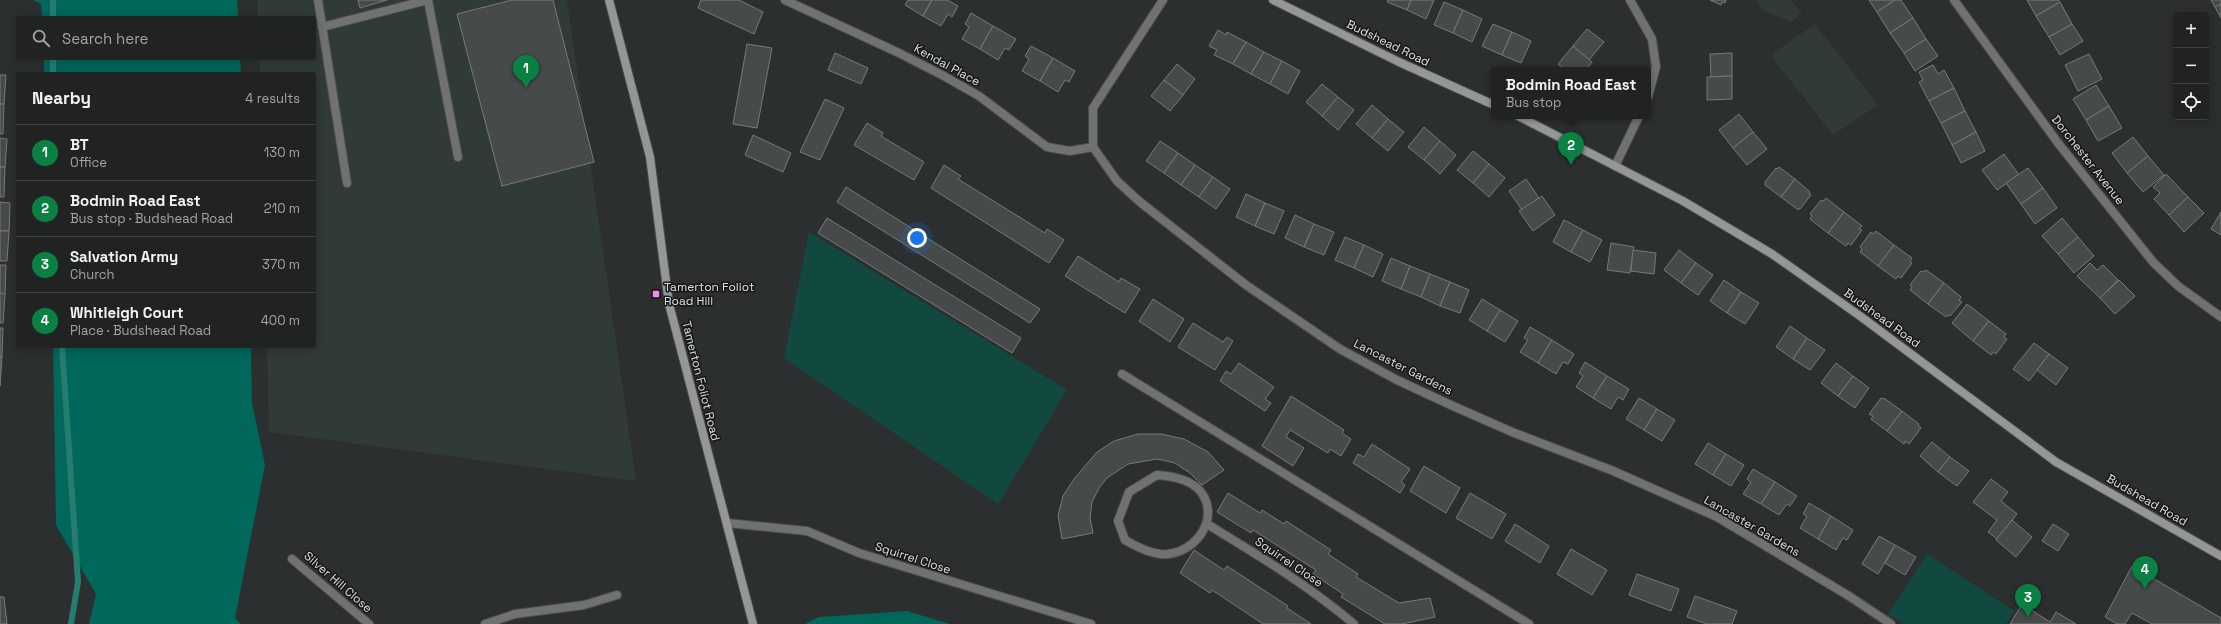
<!DOCTYPE html>
<html lang="en">
<head>
<meta charset="utf-8">
<style>
  :root { --surface:#212323; --page:#292b2b; --text:#f1f3f6; --muted:#a2a4a6; --line:#3e4041; --accent:#0b8043 }
  body { margin:0; font-family:"Space Grotesk",sans-serif; background:var(--page); color:var(--text) }
  .controls { position:absolute; right:12px; top:12px; display:grid; overflow:hidden; border-radius:4px; box-shadow:0 2px 10px #0003 }
  .controls button { width:36px; height:36px; display:grid; place-items:center; padding:0; border:0; border-bottom:1px solid var(--line); background:var(--surface); color:var(--text); font:20px sans-serif }
  .you { position:absolute; left:917px; top:238px; width:14px; height:14px; margin:-10px; border:3px solid #fff; border-radius:50%; background:#1a73e8; box-shadow:0 0 0 6px #1a73e833 }
  .badge { display:grid; place-items:center; width:26px; height:26px; border-radius:50%; background:var(--accent); color:#fff; font-size:13px; font-weight:700 }
  .pin { position:absolute; translate:-50% -33px; filter:drop-shadow(0 1px 2px #0008) }
  .pin::after { content:''; position:absolute; top:21px; width:14px; height:12px; background:inherit; clip-path:polygon(0 0,100% 0,50% 100%) }
  .popup { position:absolute; left:1491px; top:67px; width:160px; height:52px; box-sizing:border-box; display:grid; place-content:center; border-radius:4px; background:var(--surface); filter:drop-shadow(0 1px 3px #0005); font-size:13px; white-space:nowrap; color:var(--muted) }
  .popup b { font-size:15px; color:var(--text) }
  .popup::after { content:''; position:absolute; left:50%; top:100%; margin-left:-8px; border:8px solid transparent; border-top-color:var(--surface) }
  .list { margin:0; padding:0; list-style:none }
  h2 { display:flex; justify-content:space-between; align-items:center; height:52px; margin:0; padding:0 16px; font-size:17px }
  h2 small { font-size:13px; font-weight:400; color:var(--muted) }
  .list li { display:grid; grid-template-columns:26px 1fr auto; gap:12px; align-items:center; box-sizing:border-box; height:56px; padding:0 16px; border-top:1px solid var(--line) }
  .list b { display:block; font-size:15px; white-space:nowrap }
  .list p { margin:0; font-size:13px; white-space:nowrap; color:var(--muted) }
  .list em { font-size:13px; font-style:normal; color:var(--muted) }
  .icon { flex:none; width:22px; height:22px; fill:none; stroke:currentColor; stroke-width:2; stroke-linecap:round; stroke-linejoin:round }
  .map { position:relative; flex:none; width:2221px; height:624px; overflow:hidden }
  .search { position:absolute; background:var(--surface); box-shadow:0 2px 10px #0003; left:16px; top:16px; width:300px; height:44px; display:flex; align-items:center; gap:10px; box-sizing:border-box; padding:0 14px; border-radius:4px; color:var(--muted); font-size:15px }
  .panel { position:absolute; background:var(--surface); box-shadow:0 2px 10px #0003; left:16px; top:72px; width:300px; height:276px; border-radius:4px }
  .map>svg:first-child { display:block }
  .built { fill:#303a38 }
  .green { fill:#114941 }
  .forest { fill:#00675b }
  .lines { fill:none; stroke-linecap:round; stroke-linejoin:round }
  .stream { stroke:#257d70; stroke-width:6 }
  .building { fill:#464a4a; stroke:#767a79 }
  .lane-casing { stroke:#494c4b; stroke-width:10 }
  .street-casing { stroke:#494c4b; stroke-width:10 }
  .secondary-casing { stroke:#494c4b; stroke-width:10 }
  .lane { stroke:#707271; stroke-width:8 }
  .street { stroke:#707271; stroke-width:8 }
  .secondary { stroke:#949797; stroke-width:8 }
  .poi-dot { fill:#f788eb; stroke:#151717; stroke-width:1.5 }
  .labels { text-anchor:middle; dominant-baseline:central; stroke-width:3; stroke-linejoin:round; paint-order:stroke }
  .street-label { font-size:12px; fill:#dfe2e1; stroke:#151717 }
  .poi-label { font-size:12px; fill:#dfe2e1; stroke:#151717; text-anchor:start }
</style>
</head>
<body>
<div class="map">
<svg width="2221" height="624" viewBox="0 0 2221 624">
  <rect width="100%" height="100%" fill="#2c2f2f"/>
  <g class="built">
    <path d="M258 0H567L636 481 269 432 267 346H314V74H260L259 58H314V18H258Z"/>
    <path d="M1755 0H1791L1802 13 1792 22 1764 11Z"/>
    <path d="M1815 24 1878 105 1833 135 1775 61 1772 54Z"/>
  </g>
  <g class="green">
    <path d="M809 232 1067 390 998 504 784 358Z"/>
    <path d="M1927 554 2014 611 2006 624H1904L1888 614Z"/>
  </g>
  <g class="forest">
    <path d="M33 0H237L238 18H42L41 4Z"/>
    <path d="M44 58H240L241 74H44Z"/>
    <path d="M53 346H251L252 403 265 465 235 618 241 624H89L96 594 56 525Z"/>
    <path d="M907 611 950 624H805L819 617Z"/>
  </g>
  <g class="lines">
    <g class="stream">
      <path d="M53 0V18"/>
      <path d="M53 58V74"/>
      <path d="M62 346 78 582 71 624"/>
    </g>
  </g>
  <g class="building">
    <path d="M358 0H387L360 8Z"/>
    <path d="M512 0H553L594 162 502 186 457 14Z"/>
    <path d="M701 0H739L763 12 754 34 698 8Z"/>
    <path d="M908 0H932L923 16 905 5Z"/>
    <path d="M932 0H947L958 6 952 17 948 14 941 26 923 16Z"/>
    <path d="M1388 0H1411L1407 10 1387 2Z"/>
    <path d="M1411 0H1434L1426 19 1407 10Z"/>
    <path d="M1710 0H1726L1725 3 1722 2 1721 5Z"/>
    <path d="M1869 0H1895L1877 12Z"/>
    <path d="M1895 0H1901L1913 18 1890 33 1877 12Z"/>
    <path d="M2027 0H2058L2060 2 2036 16Z"/>
    <path d="M2211 0H2221V4L2215 7Z"/>
    <path d="M1444 2 1463 10 1453 33 1434 25Z"/>
    <path d="M2060 2 2072 24 2049 37 2036 16Z"/>
    <path d="M2221 4V18L2215 7Z"/>
    <path d="M1463 10 1482 19 1472 42 1453 33Z"/>
    <path d="M971 13 993 26 980 49 962 39 969 27 965 24Z"/>
    <path d="M1913 18 1926 39 1904 53 1890 33Z"/>
    <path d="M1493 24 1512 32 1502 55 1482 46Z"/>
    <path d="M2072 24 2083 41 2060 55 2049 37Z"/>
    <path d="M993 26 1016 39 1009 50 1005 48 998 60 980 49Z"/>
    <path d="M1587 29 1604 42 1589 60 1573 46Z"/>
    <path d="M1218 30 1226 35 1227 32 1246 42 1233 64 1214 55 1217 50 1209 46Z"/>
    <path d="M1512 32 1531 41 1521 63 1502 55Z"/>
    <path d="M1926 39 1938 56 1915 71 1904 53Z"/>
    <path d="M1246 42 1264 52 1251 74 1233 64Z"/>
    <path d="M747 44 772 48 757 128 733 124Z"/>
    <path d="M1031 46 1053 58 1040 81 1022 71 1029 59 1025 56Z"/>
    <path d="M1573 46 1592 62 1586 70H1565L1558 64Z"/>
    <path d="M1264 52 1282 61 1270 84 1251 74Z"/>
    <path d="M835 53 868 68 861 84 828 70Z"/>
    <path d="M1732 53V76L1711 77 1710 54Z"/>
    <path d="M2089 54 2102 79 2078 91 2065 65Z"/>
    <path d="M1053 58 1075 71 1069 82 1065 80 1058 92 1040 81Z"/>
    <path d="M1282 61 1300 71 1288 94 1270 84Z"/>
    <path d="M1177 64 1195 79 1183 95 1164 80Z"/>
    <path d="M1933 65 1938 74 1944 70 1954 88 1929 101 1919 82 1923 80 1919 72Z"/>
    <path d="M0 75H6L4 104H0Z"/>
    <path d="M1732 76V99L1707 100V77Z"/>
    <path d="M1164 80 1183 95 1170 111 1151 96Z"/>
    <path d="M1322 84 1338 97 1322 116 1306 102Z"/>
    <path d="M2096 85 2109 106 2086 120 2073 99Z"/>
    <path d="M1954 88 1965 111 1941 123 1929 101Z"/>
    <path d="M1338 97 1354 110 1338 130 1322 116Z"/>
    <path d="M825 99 844 108 820 160 800 152Z"/>
    <path d="M0 104H4L3 134H0Z"/>
    <path d="M1372 105 1388 119 1372 138 1356 124Z"/>
    <path d="M2109 106 2122 128 2098 141 2086 120Z"/>
    <path d="M1965 111 1976 132 1952 145 1941 123Z"/>
    <path d="M1739 114 1753 132 1733 148 1719 130Z"/>
    <path d="M1388 119 1404 132 1388 151 1372 138Z"/>
    <path d="M867 123 883 133 881 136 924 162 914 180 854 145Z"/>
    <path d="M1424 127 1440 141 1424 160 1408 147Z"/>
    <path d="M1753 132 1767 149 1747 165 1733 148Z"/>
    <path d="M1976 132 1985 151 1961 163 1952 145Z"/>
    <path d="M753 135 791 153 783 172 745 155Z"/>
    <path d="M2133 137 2148 156 2127 173 2112 153Z"/>
    <path d="M0 138 7 139 5 167H0Z"/>
    <path d="M1160 141 1178 153 1164 173 1146 161Z"/>
    <path d="M1440 141 1456 155 1440 174 1424 160Z"/>
    <path d="M1473 151 1489 164 1473 183 1457 170Z"/>
    <path d="M1178 153 1195 165 1181 185 1164 173Z"/>
    <path d="M2004 154 2019 175 1997 190 1982 170Z"/>
    <path d="M2148 156 2164 175 2143 192 2127 173Z"/>
    <path d="M1489 164 1505 178 1489 197 1473 183Z"/>
    <path d="M944 165 961 176 958 179 1045 233 1047 229 1064 240 1049 263 931 188Z"/>
    <path d="M1195 165 1213 177 1199 197 1181 185Z"/>
    <path d="M0 167H5L4 197H0Z"/>
    <path d="M1779 167 1795 179 1781 197 1765 185V182L1776 168 1777 169Z"/>
    <path d="M2028 168 2043 188 2021 204 2006 183Z"/>
    <path d="M2166 174 2188 197 2169 215 2154 199 2160 193 2153 187Z"/>
    <path d="M1213 177 1230 189 1216 209 1199 197Z"/>
    <path d="M1526 179 1539 198 1522 210 1509 191Z"/>
    <path d="M1795 179 1810 192 1809 194 1811 195 1800 209H1797L1781 197Z"/>
    <path d="M846 187 1040 309 1030 323 837 202Z"/>
    <path d="M2043 188 2057 208 2035 224 2021 204Z"/>
    <path d="M1246 194 1265 203 1255 226 1236 217Z"/>
    <path d="M1542 196 1555 215 1533 231 1519 211Z"/>
    <path d="M2188 197 2204 213 2184 232 2169 215Z"/>
    <path d="M1826 198 1844 212 1828 233 1810 219 1812 216 1810 214 1821 200 1824 201Z"/>
    <path d="M0 202 10 203 9 231H0Z"/>
    <path d="M1265 203 1284 211 1274 234 1255 226Z"/>
    <path d="M1844 212 1862 226 1859 229 1862 230 1851 245 1848 243 1846 246 1828 233Z"/>
    <path d="M2221 212V235L2211 229Z"/>
    <path d="M1295 215 1314 224 1304 247 1285 238Z"/>
    <path d="M827 218 1021 338 1012 353 818 233Z"/>
    <path d="M2062 218 2078 237 2058 254 2042 236Z"/>
    <path d="M1564 220 1583 230 1571 252 1553 242Z"/>
    <path d="M1314 224 1334 232 1324 255 1304 247Z"/>
    <path d="M1583 230 1602 240 1590 262 1571 252Z"/>
    <path d="M0 231H9L7 261H0Z"/>
    <path d="M1876 231 1894 245 1878 266 1860 252 1862 249 1860 247 1871 232 1874 234Z"/>
    <path d="M1345 237 1364 245 1354 268 1335 260Z"/>
    <path d="M2078 237 2094 256 2074 273 2058 254Z"/>
    <path d="M1611 243 1634 247 1630 273 1607 270Z"/>
    <path d="M1364 245 1383 254 1373 277 1354 268Z"/>
    <path d="M1894 245 1912 258 1910 261 1912 263 1901 278 1898 276 1896 279 1878 266Z"/>
    <path d="M1633 250 1656 253 1654 274 1631 271Z"/>
    <path d="M1679 250 1696 263 1681 283 1664 270Z"/>
    <path d="M1078 256 1119 282 1121 278 1140 289 1125 313 1065 276Z"/>
    <path d="M1391 258 1410 266 1401 289 1382 281Z"/>
    <path d="M1696 263 1713 275 1698 295 1681 283Z"/>
    <path d="M2090 263 2097 270 2103 265 2118 280 2100 298 2077 276Z"/>
    <path d="M0 265H6L5 294 0 293Z"/>
    <path d="M1410 266 1430 274 1421 297 1401 289Z"/>
    <path d="M1926 270 1944 283 1928 304 1910 290 1912 287 1910 285 1921 271 1923 272Z"/>
    <path d="M1430 274 1450 282 1440 306 1421 297Z"/>
    <path d="M1724 280 1741 292 1727 313 1710 301Z"/>
    <path d="M2119 280 2135 296 2115 314 2100 298Z"/>
    <path d="M1450 282 1469 290 1460 313 1440 306Z"/>
    <path d="M1944 283 1961 297 1959 300 1962 302 1950 316 1948 315 1946 317 1928 304Z"/>
    <path d="M1741 292 1759 303 1745 324 1727 313Z"/>
    <path d="M0 293 5 294 3 323H0Z"/>
    <path d="M1153 299 1184 319 1170 342 1139 321Z"/>
    <path d="M1482 299 1500 310 1487 331 1469 320Z"/>
    <path d="M1967 304 1989 321 1973 341 1952 323Z"/>
    <path d="M1500 310 1518 321 1505 342 1487 331Z"/>
    <path d="M1989 321 2006 334 2004 337 2007 339 1996 354 1993 352 1991 355 1973 341Z"/>
    <path d="M1193 323 1223 342 1227 337 1233 341 1215 370 1178 347Z"/>
    <path d="M1790 326 1807 338 1793 359 1776 347Z"/>
    <path d="M1530 327 1552 340 1538 363 1520 352 1528 340 1524 338Z"/>
    <path d="M0 328H3L2 357H0Z"/>
    <path d="M1807 338 1825 350 1810 370 1793 359Z"/>
    <path d="M1552 340 1574 354 1568 364 1563 362 1556 374 1538 363Z"/>
    <path d="M2034 343 2049 354 2029 381 2013 369Z"/>
    <path d="M2049 354 2068 368 2056 385 2037 370Z"/>
    <path d="M0 357H2L0 386Z"/>
    <path d="M1585 362 1607 376 1593 398 1576 387 1583 376 1579 373Z"/>
    <path d="M1239 363 1274 387 1265 399 1271 403 1265 411 1220 381 1226 371 1231 374Z"/>
    <path d="M1836 363 1853 376 1838 396 1821 383Z"/>
    <path d="M1607 376 1629 389 1623 400 1618 397 1611 409 1593 398Z"/>
    <path d="M1853 376 1869 388 1855 408 1838 396Z"/>
    <path d="M1291 396 1344 430 1342 433 1351 439 1341 456 1330 449 1328 453 1290 430 1286 437 1304 448 1293 466 1262 446Z"/>
    <path d="M1639 398 1657 409 1644 430 1626 419Z"/>
    <path d="M1881 398 1885 399 1902 411 1887 431 1871 419 1873 416 1869 414Z"/>
    <path d="M1657 409 1675 420 1662 441 1644 430Z"/>
    <path d="M1902 411 1919 424 1918 426 1921 428 1909 444 1905 441 1904 444 1887 431Z"/>
    <path d="M1138 434H1161L1184 439 1208 452 1224 470 1202 485 1190 473 1175 463 1157 459 1128 464 1107 478 1099 488 1092 502 1090 518 1093 533 1062 539 1058 515 1063 496 1074 479 1097 452 1114 441Z"/>
    <path d="M1932 442 1950 457 1938 472 1920 456Z"/>
    <path d="M1708 443 1726 454 1713 475 1695 464Z"/>
    <path d="M1372 444 1410 469 1401 482 1405 485 1400 493 1353 463 1358 454 1364 457Z"/>
    <path d="M1726 454 1744 465 1731 486 1713 475Z"/>
    <path d="M1950 457 1969 471 1957 486 1938 472Z"/>
    <path d="M1424 466 1460 488 1446 513 1410 491Z"/>
    <path d="M1753 469 1775 482 1761 504 1743 494 1751 482 1747 479Z"/>
    <path d="M1991 479 2008 492 2001 501 2017 514 1997 539 1988 532 1997 520 1973 502Z"/>
    <path d="M1775 482 1797 496 1790 506 1787 504 1779 515 1761 504Z"/>
    <path d="M1228 493 1260 513 1262 510 1284 524 1286 521 1331 550 1328 554 1358 574 1356 577 1399 603 1430 598 1435 617 1402 624H1385L1341 597 1343 594 1313 574 1316 570 1253 530 1251 533 1217 512Z"/>
    <path d="M1470 493 1506 514 1492 539 1456 518Z"/>
    <path d="M1809 503 1831 516 1818 539 1800 528 1807 516 1803 514Z"/>
    <path d="M1831 516 1853 530 1847 540 1843 538 1836 550 1818 539Z"/>
    <path d="M2012 520 2032 537 2016 557 1996 540Z"/>
    <path d="M1515 524 1549 546 1540 563 1505 541Z"/>
    <path d="M2053 524 2069 534 2058 551 2042 541Z"/>
    <path d="M1879 536 1895 545 1878 574 1862 564Z"/>
    <path d="M1895 545 1916 557 1905 575 1885 563Z"/>
    <path d="M1571 549 1607 570 1592 595 1557 574Z"/>
    <path d="M1194 550 1224 570 1227 566 1288 606 1287 608 1311 624H1263L1212 590 1210 593 1180 573Z"/>
    <path d="M2132 566 2221 618V624H2152L2132 613 2125 624H2117L2105 617Z"/>
    <path d="M1637 574 1679 589 1671 611 1629 595Z"/>
    <path d="M1695 596 1737 611 1732 624H1707L1687 617Z"/>
    <path d="M0 597H4L7 624H0Z"/>
    <path d="M2022 604 2050 622 2056 612 2076 624H2010Z"/>
  </g>
  <g class="lines">
    <defs>
      <g id="lane">
        <path d="M318 0 347 183"/>
        <path d="M428 0 458 157"/>
        <path d="M322 27 428 0"/>
        <path d="M1122 374 1529 624"/>
      </g>
      <g id="street">
        <path d="M785 0 899 53 942 75 979 96 1047 147 1070 151 1093 147"/>
        <path d="M1163 0 1093 108V147L1117 181 1140 202 1246 285 1340 349 1397 380 1453 406 1512 432 1611 470 1717 517 1849 596 1891 624"/>
        <path d="M1630 0 1652 39 1656 67 1648 97"/>
        <path d="M1954 0 2058 143 2153 262 2178 286 2221 317"/>
        <path d="M1615 166 1639 116"/>
        <path d="M1157 475C1172 476 1191 479 1201 492 1220 518 1197 551 1168 554 1154 556 1137 547 1125 540L1118 521 1129 492Z"/>
        <path d="M727 523 807 531 859 553 1091 624"/>
        <path d="M1207 524C1258 555 1309 586 1354 624"/>
        <path d="M292 559 369 624"/>
        <path d="M485 624 515 614 584 605 617 595"/>
      </g>
      <g id="secondary">
        <path d="M609 0 650 157 669 304 753 624"/>
        <path d="M1273 0 1399 62 1494 105"/>
        <path d="M1518 116 1683 201 1772 254 1860 316 2056 462 2221 556"/>
      </g>
    </defs>
    <use href="#lane" class="lane-casing"/>
    <use href="#street" class="street-casing"/>
    <use href="#secondary" class="secondary-casing"/>
    <use href="#lane" class="lane"/>
    <use href="#street" class="street"/>
    <use href="#secondary" class="secondary"/>
  </g>
  <rect class="poi-dot" x="652" y="290" width="8" height="8" rx="2"/>
  <g class="labels">
    <g class="street-label">
      <text transform="translate(1388 43) rotate(26)">Budshead Road</text>
      <text transform="translate(947 65) rotate(29)">Kendal Place</text>
      <text transform="translate(2088 160) rotate(52)">Dorchester Avenue</text>
      <text transform="translate(1882 318) rotate(36)">Budshead Road</text>
      <text transform="translate(1403 367) rotate(27)">Lancaster Gardens</text>
      <text transform="translate(701 381) rotate(76)">Tamerton Foliot Road</text>
      <text transform="translate(2147 500) rotate(30)">Budshead Road</text>
      <text transform="translate(1752 526) rotate(30)">Lancaster Gardens</text>
      <text transform="translate(913 558) rotate(18)">Squirrel Close</text>
      <text transform="translate(1289 562) rotate(34)">Squirrel Close</text>
      <text transform="translate(338 582) rotate(41)">Silver Hill Close</text>
    </g>
    <g class="poi-label">
      <text x="664" y="287">Tamerton Foliot<tspan x="664" dy="14">Road Hill</tspan></text>
    </g>
  </g>
</svg>
<div class="controls">
<button>+</button>
<button>−</button>
<button><svg class="icon" aria-label="locate" viewBox="0 0 24 24"><circle cx="12" cy="12" r="6"/><path d="M12 2v4M12 18v4M2 12h4M18 12h4"/></svg></button>
</div>
<div class="you"></div>
<div class="pin badge" style="left:526px;top:88px">1</div>
<div class="pin badge" style="left:1571px;top:165px">2</div>
<div class="popup"><b>Bodmin Road East</b>Bus stop</div>
<div class="pin badge" style="left:2028px;top:617px">3</div>
<div class="pin badge" style="left:2145px;top:589px">4</div>
<div class="search"><svg class="icon" aria-label="search" viewBox="0 0 24 24"><circle cx="10" cy="10" r="6"/><path d="M15 15l6 6"/></svg>Search here</div>
<section class="panel">
<h2>Nearby<small>4 results</small></h2>
<ul class="list">
<li><span class="badge">1</span><div><b>BT</b><p>Office</p></div><em>130 m</em></li>
<li><span class="badge">2</span><div><b>Bodmin Road East</b><p>Bus stop · Budshead Road</p></div><em>210 m</em></li>
<li><span class="badge">3</span><div><b>Salvation Army</b><p>Church</p></div><em>370 m</em></li>
<li><span class="badge">4</span><div><b>Whitleigh Court</b><p>Place · Budshead Road</p></div><em>400 m</em></li>
</ul>
</section>
</div>
</body>
</html>
